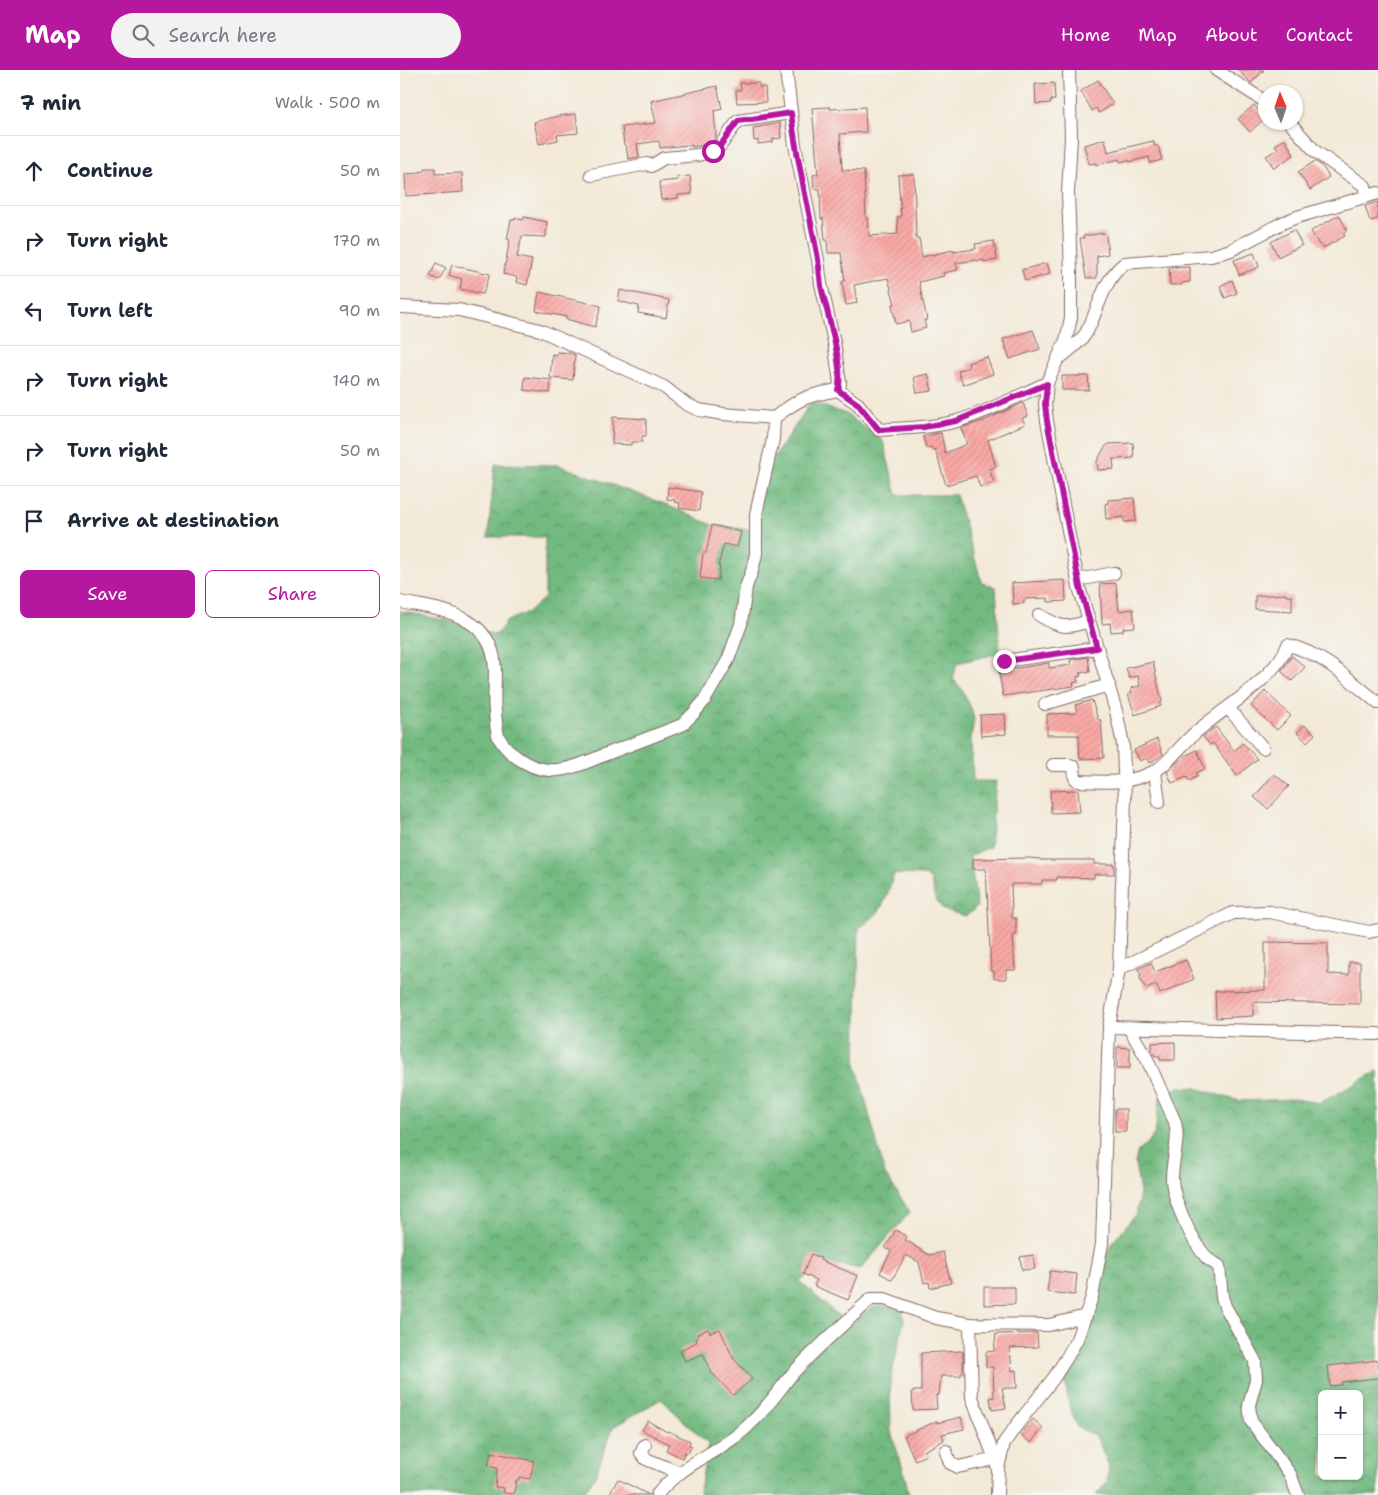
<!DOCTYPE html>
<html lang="en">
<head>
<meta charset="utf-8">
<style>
  :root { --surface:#fff; --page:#f2f2f3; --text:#1f2937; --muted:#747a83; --line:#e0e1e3; --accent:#b5179e }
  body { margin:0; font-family:"Shantell Sans",sans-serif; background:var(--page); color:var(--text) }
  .controls { position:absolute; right:15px; bottom:15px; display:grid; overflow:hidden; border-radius:8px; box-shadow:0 1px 4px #0004 }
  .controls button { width:45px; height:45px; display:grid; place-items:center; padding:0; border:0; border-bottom:1px solid var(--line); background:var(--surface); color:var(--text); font:25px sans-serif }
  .compass { position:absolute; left:858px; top:15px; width:45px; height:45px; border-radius:50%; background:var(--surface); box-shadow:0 1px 4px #0004; rotate:358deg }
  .stop { position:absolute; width:15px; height:15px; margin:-11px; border:4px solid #b5179e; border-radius:50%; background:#fff }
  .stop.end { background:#b5179e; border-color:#fff; box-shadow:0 1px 5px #0008 }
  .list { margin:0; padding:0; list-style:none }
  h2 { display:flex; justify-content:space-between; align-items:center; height:65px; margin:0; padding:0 20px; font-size:21px }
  h2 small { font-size:16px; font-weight:400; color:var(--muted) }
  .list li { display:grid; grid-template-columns:32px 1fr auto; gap:15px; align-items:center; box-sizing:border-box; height:70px; padding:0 20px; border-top:1px solid var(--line) }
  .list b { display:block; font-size:19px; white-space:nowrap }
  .list em { font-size:16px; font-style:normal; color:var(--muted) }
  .actions { display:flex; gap:10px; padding:15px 20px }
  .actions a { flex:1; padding:11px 0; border:1px solid var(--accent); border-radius:8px; text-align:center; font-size:18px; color:var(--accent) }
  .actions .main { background:var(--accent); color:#fff }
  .icon { flex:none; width:28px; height:28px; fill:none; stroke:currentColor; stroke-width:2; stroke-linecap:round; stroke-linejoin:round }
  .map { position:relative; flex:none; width:978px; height:1425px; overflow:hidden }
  header { display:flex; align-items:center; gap:30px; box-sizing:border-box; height:70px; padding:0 25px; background:var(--accent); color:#fff }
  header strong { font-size:24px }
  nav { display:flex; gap:28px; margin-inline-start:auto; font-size:18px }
  .search { width:350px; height:45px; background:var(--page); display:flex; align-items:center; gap:12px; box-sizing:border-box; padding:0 18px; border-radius:28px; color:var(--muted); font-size:19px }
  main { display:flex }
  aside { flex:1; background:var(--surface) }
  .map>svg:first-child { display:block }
  .forest { fill:url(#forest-crowns); stroke:#5e6c56; fill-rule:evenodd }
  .building { fill:url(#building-hatch) }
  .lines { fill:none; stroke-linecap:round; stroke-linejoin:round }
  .minor-casing { stroke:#856667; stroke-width:14 }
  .minor { stroke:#fff; stroke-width:12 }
  .route { stroke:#b5179e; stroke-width:6 }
</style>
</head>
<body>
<header>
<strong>Map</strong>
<div class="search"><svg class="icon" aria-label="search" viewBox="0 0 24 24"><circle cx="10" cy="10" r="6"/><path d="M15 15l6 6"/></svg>Search here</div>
<nav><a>Home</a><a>Map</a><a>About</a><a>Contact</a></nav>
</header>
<main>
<aside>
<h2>7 min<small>Walk · 500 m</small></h2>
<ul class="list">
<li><svg class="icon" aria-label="ahead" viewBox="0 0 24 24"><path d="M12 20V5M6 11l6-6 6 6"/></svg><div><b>Continue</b></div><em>50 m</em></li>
<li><svg class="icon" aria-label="right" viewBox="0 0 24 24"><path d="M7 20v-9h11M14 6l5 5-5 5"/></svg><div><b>Turn right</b></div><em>170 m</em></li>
<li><svg class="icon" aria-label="left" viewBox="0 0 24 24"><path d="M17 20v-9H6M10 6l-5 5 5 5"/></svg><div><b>Turn left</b></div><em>90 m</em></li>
<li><svg class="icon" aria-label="right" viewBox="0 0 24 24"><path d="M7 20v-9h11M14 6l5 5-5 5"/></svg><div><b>Turn right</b></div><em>140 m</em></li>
<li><svg class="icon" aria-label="right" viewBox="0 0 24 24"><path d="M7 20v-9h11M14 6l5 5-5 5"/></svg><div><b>Turn right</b></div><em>50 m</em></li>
<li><svg class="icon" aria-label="arrive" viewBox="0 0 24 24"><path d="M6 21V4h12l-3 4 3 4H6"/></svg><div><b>Arrive at destination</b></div></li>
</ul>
<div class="actions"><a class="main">Save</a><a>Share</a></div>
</aside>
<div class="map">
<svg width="978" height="1425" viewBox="0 0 978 1425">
  <defs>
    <pattern id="forest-crowns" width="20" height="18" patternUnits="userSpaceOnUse" patternTransform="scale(1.25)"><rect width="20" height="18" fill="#72ba80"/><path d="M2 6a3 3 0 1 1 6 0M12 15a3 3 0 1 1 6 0" fill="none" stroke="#609769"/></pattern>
    <pattern id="building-hatch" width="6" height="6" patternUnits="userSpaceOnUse" patternTransform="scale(1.25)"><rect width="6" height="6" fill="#f9a9a5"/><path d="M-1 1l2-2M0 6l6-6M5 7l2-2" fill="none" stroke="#d7918e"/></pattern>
  </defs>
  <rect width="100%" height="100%" fill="#f6f6f2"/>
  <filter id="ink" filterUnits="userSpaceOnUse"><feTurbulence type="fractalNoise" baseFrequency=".02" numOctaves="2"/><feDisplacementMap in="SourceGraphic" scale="10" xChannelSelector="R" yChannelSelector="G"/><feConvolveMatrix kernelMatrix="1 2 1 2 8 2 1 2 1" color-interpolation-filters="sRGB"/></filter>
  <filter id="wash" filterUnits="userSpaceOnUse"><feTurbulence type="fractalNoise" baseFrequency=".0096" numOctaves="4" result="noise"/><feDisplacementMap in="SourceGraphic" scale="20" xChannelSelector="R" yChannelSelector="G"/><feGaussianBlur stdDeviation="1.12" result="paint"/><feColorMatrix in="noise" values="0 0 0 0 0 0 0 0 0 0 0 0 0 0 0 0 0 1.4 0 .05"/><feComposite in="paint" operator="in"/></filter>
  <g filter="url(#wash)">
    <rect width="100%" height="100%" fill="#f3e9d7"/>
    <g class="forest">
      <path d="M411 332 446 344 483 371 497 425H556L582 513 596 517 600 583 557 593 553 609 561 618 571 638 574 649 571 668 573 711H596L590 777 570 786 577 837 566 846 544 840 535 829 531 810 525 805 494 804C485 831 484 842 459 858L456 994 485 1104 510 1142 461 1199 428 1193 399 1211 441 1248 453 1253C471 1237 478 1230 502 1241L504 1250 490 1312 491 1362 503 1399 509 1425H299L308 1374 261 1329 213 1357 195 1406 182 1425H0V541L44 550 96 565 107 551 130 541 145 527V467H88L95 394 158 395 262 433 315 456 355 460 350 420 384 373Z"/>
      <path d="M978 1001V1425H696L707 1412 709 1396 696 1366 677 1357 669 1334 664 1307 676 1284 693 1243 704 1191 711 1174 736 1144 740 1123 735 1093 738 1081 748 1073 755 1063 760 1027 779 1017 796 1018 839 1031 894 1029 920 1033ZM922 1324H959V1406H922Z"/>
    </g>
    <g id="blocks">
      <g class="building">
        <path d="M838 0H864L851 13Z"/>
        <path d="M698 10 713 34 699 43 696 38 692 41 681 21Z"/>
        <path d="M340 13H359V17H365L366 32 337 33 336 20H341Z"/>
        <path d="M654 13 655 30H651V33L636 34 635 14Z"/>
        <path d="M317 16 322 39 314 41 316 67 314 70 309 72V74L292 77V75L287 76V75L260 78 259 71 237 74 239 87 228 89 226 75H224L222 57 256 53 251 31Z"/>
        <path d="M854 35 865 48 850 62 838 49Z"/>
        <path d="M430 37V39L465 37 466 62 440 64 442 100 464 101 466 148H468L469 166 498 164 497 147H501L498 105 514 104 516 169 519 168 522 187 553 180V182L576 179 575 174 594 171 597 190 584 192V190L578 191 577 190 556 193 558 200 543 203 544 206 519 212 527 250H524L526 258 511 262 509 251 496 254 492 235 495 234 488 208 454 215 457 233 446 235 442 212 445 211 441 183H428L427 170H425L423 148 421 149 420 119H414L413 105 418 104 412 38Z"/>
        <path d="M176 44 178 63 157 65 158 70 139 74 134 52 159 46Z"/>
        <path d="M380 53 381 68 373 69V72L358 74V70L354 71 353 58Z"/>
        <path d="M705 69 708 82 753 71 755 76H758L762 90 750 93 749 87 729 92V90L720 92 719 89 696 95V93L689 94 684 75Z"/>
        <path d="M885 69 894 85 874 98 866 86 878 79 875 75Z"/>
        <path d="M915 91 922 96 929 107 910 120 898 102Z"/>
        <path d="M24 98H35V104L62 103 63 122 6 126 5 104 18 103V102L24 101Z"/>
        <path d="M290 106 292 124 278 125V128L261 130 259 112 278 110 277 107Z"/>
        <path d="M978 132V149L970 151 965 136Z"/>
        <path d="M939 145 947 160 943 163 945 166 923 178 921 174 919 175 911 161Z"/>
        <path d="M124 147 147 152 146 167 122 166 117 187 132 190 127 215 116 212 117 207 103 204 110 170 107 169 111 150H115V148L123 150Z"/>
        <path d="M894 160 902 175 878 187 871 172Z"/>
        <path d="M704 163 706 165 708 184 697 186V208H686L680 168H684L683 166Z"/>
        <path d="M854 183 859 197 839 205 834 190Z"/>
        <path d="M36 193 46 198 39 210 30 206Z"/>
        <path d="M647 193 650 204 625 211 622 200Z"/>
        <path d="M52 195 90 204 83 224 60 219 62 209 49 205Z"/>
        <path d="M790 197V212L782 213V215H770L769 198Z"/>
        <path d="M832 210 837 223 825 228 820 216Z"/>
        <path d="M220 220 269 230 266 248 238 243 239 236 218 231Z"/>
        <path d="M139 222 201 236 195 257 166 249 167 247 136 241Z"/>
        <path d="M633 260 640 279 610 289 603 269Z"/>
        <path d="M157 282 170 283 175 285 173 310 150 308 152 284 157 285Z"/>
        <path d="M587 287 593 304 563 315 558 301 569 297 568 293Z"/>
        <path d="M528 304 532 321 517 323 514 307Z"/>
        <path d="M662 306H688L689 320H662Z"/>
        <path d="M125 307 151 310 150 323 124 320Z"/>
        <path d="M623 333 628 346 622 348 625 354 588 370 596 397 589 399 594 412 580 417 576 406 546 415 535 379 532 380 531 377 526 378 523 366 541 363 545 383 567 374 561 358 583 351Z"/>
        <path d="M213 347 246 349V366H242V372H231V375L212 374Z"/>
        <path d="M733 373 734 388 713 389 714 399 698 400 697 391 705 377 709 374Z"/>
        <path d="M268 417 301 422 299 441 279 438 280 433 274 432 275 430 267 429Z"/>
        <path d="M734 428 736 451 724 452V447L706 449 705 434 708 433V430Z"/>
        <path d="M312 455 341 462 337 477 324 474 318 496H320L318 510 300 508 303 483H306Z"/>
        <path d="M665 510 666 531 648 532V528L624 529V533L613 534 612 513Z"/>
        <path d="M716 513 719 541 733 539 735 557 723 558V561L711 562 710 553 702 554 700 514Z"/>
        <path d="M886 524V526H892V541L855 539V526Z"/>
        <path d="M892 586 905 597 892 611 881 601Z"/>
        <path d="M688 587 690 602 680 603 681 606 677 607 678 612 673 613 674 616 603 626 599 601 649 593V598L671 595 670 590Z"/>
        <path d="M753 592 762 632 760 633 761 636 735 645 728 624 732 623 731 618 740 616 738 606 729 608 726 598Z"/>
        <path d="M865 621 891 646 877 660 851 636Z"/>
        <path d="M692 630 698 650H701L704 688 680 689 679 665H647V644L677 643 675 635Z"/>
        <path d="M605 644 606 664 581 666 580 645Z"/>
        <path d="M904 655 915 664 907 672 897 663Z"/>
        <path d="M816 657 834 681 843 673 857 689 837 706 813 673 810 675 803 667Z"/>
        <path d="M757 669 763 684 750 693 747 688 740 691 734 680Z"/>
        <path d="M797 680 805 699 796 703 798 706 789 711 787 707 772 713 767 702 783 687Z"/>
        <path d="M874 704 889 716 868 739 854 727Z"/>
        <path d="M678 720 680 742 651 743 650 721Z"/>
        <path d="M630 788 640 789V790H694V794H714V804H694V808L657 807V810H642V814H611L612 848H616V865H613L615 900H606V909H594V901H591L586 799H573V789Z"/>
        <path d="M865 872 928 873V904L949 905V892H960V934L853 932V946L816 948 815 921 865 920Z"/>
        <path d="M786 890 794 909 760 924 756 915 746 919 739 906 741 905 738 899 751 893 755 902Z"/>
        <path d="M775 972V990H760V986H755L752 982V973Z"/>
        <path d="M717 977 730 978V998H717Z"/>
        <rect x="715" y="1039" width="11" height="23"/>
        <path d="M496 1160 507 1167 505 1170 514 1175V1176L529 1185 543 1182 551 1213 530 1218 529 1212 524 1213 519 1192 506 1185 492 1210 480 1203 491 1181 485 1178Z"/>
        <path d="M411 1184 421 1188 420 1190 458 1206 448 1230 414 1216 417 1210 403 1204Z"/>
        <path d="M633 1185 635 1199 622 1200 620 1187Z"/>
        <path d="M650 1201 677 1204 675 1225 647 1222Z"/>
        <path d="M584 1217H615V1234L584 1235Z"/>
        <path d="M308 1259 310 1263 320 1259 333 1288 352 1309 333 1325 311 1302 303 1284 285 1291 280 1280 297 1272 296 1269 298 1268 297 1264Z"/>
        <path d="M637 1263 638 1277 610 1278 612 1301 616 1300 617 1318H602L606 1338 592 1340 590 1328 594 1327 593 1297H586V1282L594 1281 596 1264Z"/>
        <path d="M561 1281 563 1282V1303H561V1306H541L539 1325H536L537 1339 513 1340 512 1321H521V1283Z"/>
        <path d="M978 1290V1308L941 1312V1315L930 1316 928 1296Z"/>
        <path d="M561 1347 564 1359 542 1364 544 1370 524 1381 526 1385 515 1390 504 1366 537 1351V1353Z"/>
        <path d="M633 1349 643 1358 631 1373 620 1364Z"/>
        <path d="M248 1351 267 1362 268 1361 290 1371 289 1375 292 1376 288 1383 285 1382 282 1388 266 1380 269 1374 242 1360Z"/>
        <path d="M91 1382 134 1391 130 1409 119 1407V1410H116L114 1424 103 1423 104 1418 95 1417 97 1398 88 1396Z"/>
        <path d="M218 1409 249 1425H209Z"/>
      </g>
    </g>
  </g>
  <g filter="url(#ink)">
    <use href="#blocks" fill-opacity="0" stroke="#856667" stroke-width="1"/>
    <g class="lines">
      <defs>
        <g id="minor">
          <path d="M386 0 395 75 418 190 421 214 434 272 440 313 438 320"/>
          <path d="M816 0 866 32"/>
          <path d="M889 52 916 82 965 116 968 126"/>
          <path d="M191 105 247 94 251 96 264 88 298 85 313 81 320 76 338 51 391 43"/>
          <path d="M0 237 59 240 140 260 264 317 286 334 299 340 323 344 374 348C398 329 408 325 438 320L458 334 479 360C505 358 532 358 557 351 588 342 618 326 647 313"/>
          <path d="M661 287C669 280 681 272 686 263 699 240 702 210 725 193L811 186 831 180 882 153 897 147 978 123"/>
          <path d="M678 510 714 503"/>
          <path d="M0 532C29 538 67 540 86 568 101 590 92 618 95 642 96 650 96 662 99 668 110 687 135 702 157 700 173 699 189 691 204 685 230 675 256 665 282 655L294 643 304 631 328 590 341 554 346 517 352 501 356 484V444L373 369 374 348"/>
          <path d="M639 545C661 558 665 559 689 551"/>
          <path d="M604 591 697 578"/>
          <path d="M645 634 709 615"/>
          <path d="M828 638 863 678"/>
          <path d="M653 695H670L674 697 675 708 678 711C704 712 729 714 753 702 764 698 784 672 795 663 822 639 874 610 888 575 922 583 951 611 978 633"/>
          <path d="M755 702 759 732"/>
          <path d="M719 899 833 843 870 842 969 862 978 860"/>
          <path d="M709 957 978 964"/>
          <path d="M729 958 747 989 775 1052C780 1071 772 1089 772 1109 773 1131 792 1171 806 1187 809 1191 815 1193 819 1196L822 1227 825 1236 855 1291 856 1310 849 1335 851 1351 890 1404 898 1425"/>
          <path d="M570 1254 572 1327 598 1398"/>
          <path d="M245 1375 241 1383 246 1389 280 1403"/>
          <path d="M546 1381 550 1393 558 1397 595 1389"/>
          <path d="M257 1425C281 1393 323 1382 351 1353 367 1338 379 1320 393 1303 417 1277 445 1253 471 1229H485L536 1248 570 1254 649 1255 686 1246"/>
          <path d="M597 1425 598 1398 604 1373 616 1356 653 1309 666 1289 677 1269 692 1227 702 1174 709 957 719 899 725 729 723 674 716 641 679 517 647 351 645 334 647 313 666 270 671 248V203L668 123 671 67 669 0"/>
        </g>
      </defs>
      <use href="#minor" class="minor-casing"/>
      <use href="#minor" class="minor"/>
    </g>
  </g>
  <g class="lines" filter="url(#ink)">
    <path class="route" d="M313 81 320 76 338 51 391 43C397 92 409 140 418 189 419 198 420 207 421 216 426 239 445 299 438 320L458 334 479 360 524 357 556 351 647 314 645 334 647 351 680 517 697 578 604 591"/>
  </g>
</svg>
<div class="controls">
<button>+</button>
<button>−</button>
</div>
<svg class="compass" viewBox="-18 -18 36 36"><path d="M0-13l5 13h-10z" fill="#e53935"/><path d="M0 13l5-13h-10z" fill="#747a83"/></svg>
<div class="stop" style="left:313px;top:81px"></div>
<div class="stop end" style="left:604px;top:591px"></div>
</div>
</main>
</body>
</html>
